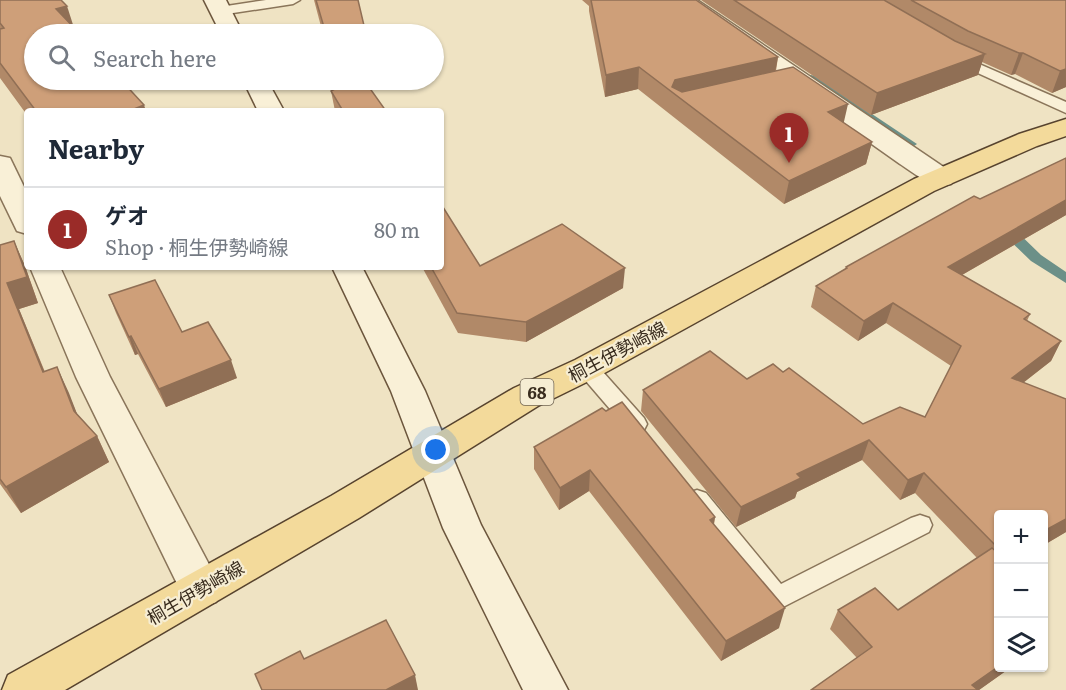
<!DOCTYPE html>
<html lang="en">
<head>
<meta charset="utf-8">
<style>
  :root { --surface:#fff; --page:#f6f6f7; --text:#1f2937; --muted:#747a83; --line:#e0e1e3; --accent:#9a2b28 }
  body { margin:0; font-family:Literata,"Noto Sans JP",serif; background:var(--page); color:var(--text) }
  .controls { position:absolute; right:18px; bottom:18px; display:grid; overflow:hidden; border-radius:6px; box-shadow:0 2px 4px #0004 }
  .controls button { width:54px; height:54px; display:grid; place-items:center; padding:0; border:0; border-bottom:2px solid var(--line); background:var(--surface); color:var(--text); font:30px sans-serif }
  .you { position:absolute; left:436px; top:450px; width:21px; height:21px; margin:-15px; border:4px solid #fff; border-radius:50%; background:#1a73e8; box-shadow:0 0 0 9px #1a73e833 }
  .badge { display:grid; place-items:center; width:39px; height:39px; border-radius:50%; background:var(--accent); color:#fff; font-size:20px; font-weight:700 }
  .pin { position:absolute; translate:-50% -50px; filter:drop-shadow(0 2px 3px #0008) }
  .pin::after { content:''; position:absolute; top:32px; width:21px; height:18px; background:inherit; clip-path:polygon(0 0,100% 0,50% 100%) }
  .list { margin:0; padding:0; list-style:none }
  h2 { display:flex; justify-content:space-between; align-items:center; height:78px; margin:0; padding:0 24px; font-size:26px }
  h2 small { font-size:20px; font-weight:400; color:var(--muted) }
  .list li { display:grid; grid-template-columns:39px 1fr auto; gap:18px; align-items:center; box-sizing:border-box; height:84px; padding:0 24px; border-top:2px solid var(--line) }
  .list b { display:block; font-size:22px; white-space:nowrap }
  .list p { margin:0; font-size:20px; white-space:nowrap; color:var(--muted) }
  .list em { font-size:20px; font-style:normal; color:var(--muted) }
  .icon { flex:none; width:33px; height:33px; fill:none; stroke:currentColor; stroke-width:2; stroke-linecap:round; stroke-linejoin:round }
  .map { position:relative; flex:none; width:1066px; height:690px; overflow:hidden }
  .search { position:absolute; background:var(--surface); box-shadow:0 2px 4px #0004; left:24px; top:24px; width:420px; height:66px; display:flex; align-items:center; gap:15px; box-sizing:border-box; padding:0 21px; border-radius:33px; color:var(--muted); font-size:22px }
  .panel { position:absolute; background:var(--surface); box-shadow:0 2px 4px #0004; left:24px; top:108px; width:420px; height:162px; border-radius:6px }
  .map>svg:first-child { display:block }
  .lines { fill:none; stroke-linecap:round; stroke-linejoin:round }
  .stream { fill:#6c9088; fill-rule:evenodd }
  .lane-casing { stroke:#8a755a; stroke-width:3 }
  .street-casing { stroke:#8a755a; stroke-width:3 }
  .secondary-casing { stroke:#6c563d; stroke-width:3 }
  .primary-casing { stroke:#57432e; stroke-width:3 }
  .lane { fill:#f9f0d7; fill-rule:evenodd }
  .street { fill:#f9f0d7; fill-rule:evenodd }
  .secondary { fill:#f9f0d7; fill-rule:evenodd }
  .primary { fill:#f3da9b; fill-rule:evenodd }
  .wall { fill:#b18968 }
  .shaded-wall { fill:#906f55 }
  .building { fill:#ce9f79; stroke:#906f55; stroke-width:1.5 }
  .labels { text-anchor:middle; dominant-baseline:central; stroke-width:4.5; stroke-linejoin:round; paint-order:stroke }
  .shield { fill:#f6edd3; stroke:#726654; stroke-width:1.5 }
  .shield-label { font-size:16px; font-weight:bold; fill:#392c1e }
  .street-label { font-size:18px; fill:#392c1e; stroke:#f6edd3 }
</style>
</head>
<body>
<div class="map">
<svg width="1066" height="690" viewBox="0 0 1066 690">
  <rect width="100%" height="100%" fill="#efe3c3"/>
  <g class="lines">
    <g class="stream">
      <path d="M811 75 815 76 917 144 911 148 907 147 807 80V76Z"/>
      <path d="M1006 225 1011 226 1041 255 1066 272V283L1031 261 1001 232 999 229 1001 226Z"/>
    </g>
    <defs>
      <g id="lane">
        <path d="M266 0H300L293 4 220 15 213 11 220 7Z"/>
        <path d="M954 53 1066 102V113L949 60 947 57 949 54Z"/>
        <path d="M587 360 595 363 644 418 647 424 644 430 636 433 628 430 579 373 576 368 579 363Z"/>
        <path d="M697 490 706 493 781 584 911 518 920 515 929 518 932 525 929 532 783 607 763 601 688 507 685 500 688 493Z"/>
      </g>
      <g id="street">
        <path d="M672 0H697L951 172 955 178 951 184C931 189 916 174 900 164L675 5Z"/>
        <path d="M0 156 10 158 27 193V234L17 231 0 196Z"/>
        <path d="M30 267H60L110 377 222 589 216 602 201 607 186 602 76 377Z"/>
      </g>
      <g id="secondary">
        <path d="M204 0H226L243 34H221Z"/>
        <path d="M243 80H267L284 111H258Z"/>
        <path d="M332 267H362L425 391 481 525 568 690H523L443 528 391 391Z"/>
      </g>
      <path id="primary" d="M1066 119V136L1037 146 934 191 599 376 538 406 359 518 65 690H2L8 675 331 496 514 388 575 360 914 179 1019 134Z"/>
    </defs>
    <use href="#lane" class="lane-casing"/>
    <use href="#street" class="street-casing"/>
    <use href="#secondary" class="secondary-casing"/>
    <use href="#primary" class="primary-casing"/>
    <use href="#lane" class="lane"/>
    <use href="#street" class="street"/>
    <use href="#secondary" class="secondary"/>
    <use href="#primary" class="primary"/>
  </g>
  <g class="wall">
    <path d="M0 0 74 28 146 111H27V115L0 78Z"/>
    <path d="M314 0H358L366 34H323Z"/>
    <path d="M582 0H696L778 57 776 71 844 123 872 142 866 164 784 204 638 89 605 97 589 11V6Z"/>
    <path d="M701 0H1066V87L1052 93 1015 74 1011 75 982 62 978 75 871 115Z"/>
    <path d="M331 91 386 111H335Z"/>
    <path d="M1066 158V215L962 275 1030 314 1027 321 1061 341 1051 361 1023 383 1066 399V532L1044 545V514H999V668H1010L979 690H811L857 658 830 629 838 610H898L977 558 915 493 900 500 862 460 797 492 795 498 736 527 641 411 643 390 747 379 783 372 863 424 925 417 951 366 886 323 858 341 811 307 816 286 845 269 846 267 980 199Z"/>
    <path d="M14 241 25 266 38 303 19 309 45 372 57 367 77 414 97 436 109 462 21 513 0 484V245Z"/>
    <path d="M480 266 623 288 526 342 458 333 422 267Z"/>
    <path d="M109 295 182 332 237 378 166 407 138 354 135 355 116 313Z"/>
    <path d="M534 447 715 517 714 525 779 628 721 661 589 491 559 510 534 469Z"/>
  </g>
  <g class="shaded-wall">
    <path d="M67 6 76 34 56 9Z"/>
    <path d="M1019 53H1023L1015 74 1011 75Z"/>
    <path d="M985 54 978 75 871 115 877 93Z"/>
    <path d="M778 57 774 78 682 100 672 87 675 80Z"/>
    <path d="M639 67 638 89 605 97 606 75Z"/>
    <path d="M1066 69V87L1052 93 1060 71Z"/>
    <path d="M848 104 843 126 828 112Z"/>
    <path d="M144 105 146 111H128Z"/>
    <path d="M872 142 866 164 784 204 789 181Z"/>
    <path d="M1066 200V215L941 287 948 267Z"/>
    <path d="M14 241 25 266 38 303 19 309 55 398 43 372 7 283Z"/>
    <path d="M625 268 623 288 526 342V322Z"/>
    <path d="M893 303 886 323 858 341 864 321Z"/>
    <path d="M131 336 138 354 135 355 129 337Z"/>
    <path d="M1061 341 1051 361 1002 399 1012 378Z"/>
    <path d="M231 360 237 378 166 407 159 389Z"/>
    <path d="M57 367 69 393 86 437 74 411Z"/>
    <path d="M97 436 109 462 21 513 6 487Z"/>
    <path d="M869 440 862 460 797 492 795 498 736 527 741 507 797 474Z"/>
    <path d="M590 470 589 491 559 510 560 488Z"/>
    <path d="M924 473 915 493 900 500 908 480Z"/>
    <path d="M715 517 711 539 710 520Z"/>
    <path d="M1066 519V532L1044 545V531Z"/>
    <path d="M785 608 779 628 721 661 726 641Z"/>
    <path d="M999 666V668H1010L979 690H969L972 685Z"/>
    <path d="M415 675 418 690H386Z"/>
  </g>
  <g class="building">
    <path d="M0 0H61L67 6 56 9 80 34H34V80H121L144 105 129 111H36L0 63V29L4 28 0 23Z"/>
    <path d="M316 0H358L366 34H326Z"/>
    <path d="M591 0H696L778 57 675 80 672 87 682 92 793 67 848 104 828 112 872 142 789 181 639 67 606 75Z"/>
    <path d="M734 0H884L955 41 985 54 877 93Z"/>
    <path d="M911 0H1066V69L1060 71 1023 53H1019L968 31Z"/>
    <path d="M352 80H364L386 111H343L331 91Z"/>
    <path d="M1066 158V200L948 267 1030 314 1024 319 1061 341 1012 378 1066 399V519L1044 531V514H999V549L924 473 908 480 869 440 797 474 801 478 741 507 643 390 710 351 747 379 773 364 783 372 789 368 863 424 900 407 925 417 961 346 893 303 864 321 816 286 847 268 846 267 974 196 980 199Z"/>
    <path d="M441 204 480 266 562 224 625 268 526 322 457 313 431 267H441Z"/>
    <path d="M14 241 27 277 7 283 43 372 57 367 74 411 97 436 6 487 0 479V245Z"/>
    <path d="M155 280 182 332 208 322 231 360 159 389 131 336 129 337 109 295Z"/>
    <path d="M622 402 715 517 710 520 785 608 726 641 590 470 560 488 534 447 602 408 606 411Z"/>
    <path d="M992 548 999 554V666L972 685 978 690H811L872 647 838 610 875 588 898 610Z"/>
    <path d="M386 620 415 675 386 690H262L255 674 300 651 304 659Z"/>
  </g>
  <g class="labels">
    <rect class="shield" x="520.5" y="379" width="33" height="26" rx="4.5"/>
    <g class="shield-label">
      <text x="537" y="392">68</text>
    </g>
    <g class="street-label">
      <text transform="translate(617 351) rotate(-28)">桐生伊勢崎線</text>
      <text transform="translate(195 592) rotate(-30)">桐生伊勢崎線</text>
    </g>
  </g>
</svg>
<div class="controls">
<button>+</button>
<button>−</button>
<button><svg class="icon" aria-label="layers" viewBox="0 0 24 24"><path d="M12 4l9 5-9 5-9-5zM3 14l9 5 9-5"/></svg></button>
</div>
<div class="you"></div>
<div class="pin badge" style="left:789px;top:163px">1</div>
<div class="search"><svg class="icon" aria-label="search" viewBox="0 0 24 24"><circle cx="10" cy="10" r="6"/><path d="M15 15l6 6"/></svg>Search here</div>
<section class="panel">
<h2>Nearby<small></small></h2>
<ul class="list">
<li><span class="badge">1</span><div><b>ゲオ</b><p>Shop · 桐生伊勢崎線</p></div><em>80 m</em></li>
</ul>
</section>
</div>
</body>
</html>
